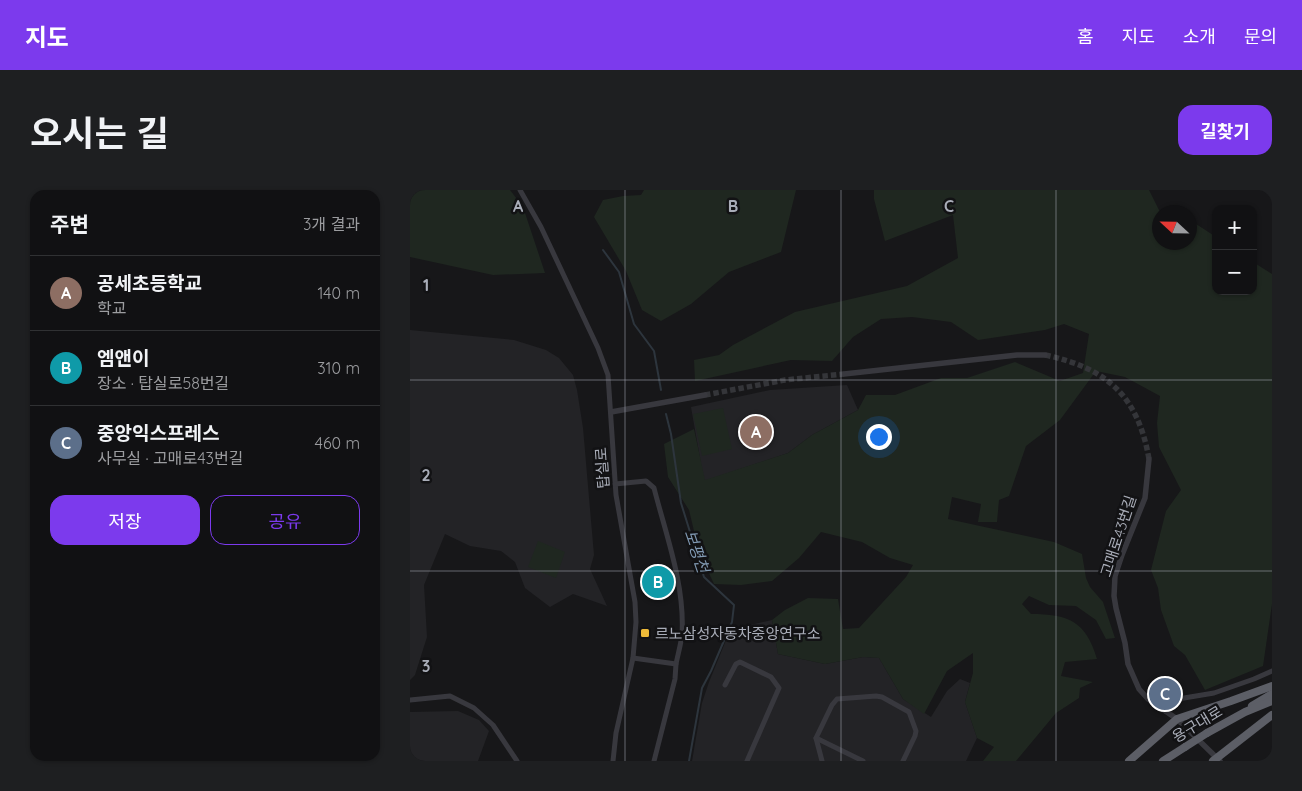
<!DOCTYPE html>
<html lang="ko">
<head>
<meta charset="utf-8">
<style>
  :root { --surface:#111113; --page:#1e1f21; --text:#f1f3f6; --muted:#9c9da0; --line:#303133; --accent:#7c3aed }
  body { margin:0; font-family:Quicksand,"Noto Sans KR",sans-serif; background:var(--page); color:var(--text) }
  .controls { position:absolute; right:15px; top:15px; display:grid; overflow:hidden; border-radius:10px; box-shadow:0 1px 4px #0004 }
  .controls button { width:45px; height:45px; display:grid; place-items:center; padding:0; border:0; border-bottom:1px solid var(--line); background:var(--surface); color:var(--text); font:25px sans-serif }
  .compass { position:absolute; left:742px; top:15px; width:45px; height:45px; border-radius:50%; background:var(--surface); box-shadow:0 1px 4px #0004; rotate:292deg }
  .you { position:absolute; left:468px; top:246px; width:18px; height:18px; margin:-12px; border:4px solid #fff; border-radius:50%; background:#1a73e8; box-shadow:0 0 0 8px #1a73e833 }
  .badge { display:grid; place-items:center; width:32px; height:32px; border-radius:50%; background:var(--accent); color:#fff; font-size:16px; font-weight:700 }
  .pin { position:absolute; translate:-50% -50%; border:2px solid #fff; box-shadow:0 1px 5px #0006 }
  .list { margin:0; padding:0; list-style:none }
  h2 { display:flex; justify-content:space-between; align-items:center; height:65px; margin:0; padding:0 20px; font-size:21px }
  h2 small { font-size:16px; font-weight:400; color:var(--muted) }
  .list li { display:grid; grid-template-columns:32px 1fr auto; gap:15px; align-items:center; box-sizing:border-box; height:75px; padding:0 20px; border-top:1px solid var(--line) }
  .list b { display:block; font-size:19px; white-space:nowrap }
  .list p { margin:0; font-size:16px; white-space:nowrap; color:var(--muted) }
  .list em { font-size:16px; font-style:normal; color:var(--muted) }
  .actions { display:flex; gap:10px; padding:15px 20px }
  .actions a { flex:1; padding:11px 0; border:1px solid var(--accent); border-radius:15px; text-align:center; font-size:18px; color:var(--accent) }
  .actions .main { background:var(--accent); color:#fff }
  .map { position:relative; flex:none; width:862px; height:571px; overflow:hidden; border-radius:15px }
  header { display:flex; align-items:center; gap:30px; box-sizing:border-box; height:70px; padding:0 25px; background:var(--accent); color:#fff }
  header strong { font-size:24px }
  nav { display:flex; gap:28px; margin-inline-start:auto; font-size:18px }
  .intro { display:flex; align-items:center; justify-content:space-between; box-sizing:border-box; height:120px; padding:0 30px }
  h1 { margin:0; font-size:35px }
  .button { padding:12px 22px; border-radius:15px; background:var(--accent); color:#fff; font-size:18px; font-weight:700 }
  main { display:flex; gap:30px; padding:0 30px }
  aside { flex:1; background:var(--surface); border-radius:15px; box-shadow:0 1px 4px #0004 }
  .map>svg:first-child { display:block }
  .built { fill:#232326 }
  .green { fill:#1f2720 }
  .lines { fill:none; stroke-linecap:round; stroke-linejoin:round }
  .stream { stroke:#2d353d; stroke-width:2 }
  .tertiary-tunnel { stroke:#343539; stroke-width:5.5; stroke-dasharray:5.5 3; stroke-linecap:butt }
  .minor { stroke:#38383e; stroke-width:5 }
  .tertiary { stroke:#38383e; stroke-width:5.5 }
  .trunk { stroke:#5c5e66; stroke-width:8 }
  .trunk-bridge { stroke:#5c5e66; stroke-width:8 }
  .grid { fill:none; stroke:#a9adb8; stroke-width:1; stroke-opacity:0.55 }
  .poi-dot { fill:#eeba39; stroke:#121214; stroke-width:2 }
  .labels { text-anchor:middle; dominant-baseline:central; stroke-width:5; stroke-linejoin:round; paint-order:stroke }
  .street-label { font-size:15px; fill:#a9adb8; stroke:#121214 }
  .poi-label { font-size:15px; fill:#a9adb8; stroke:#121214; text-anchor:start }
  .water-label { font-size:16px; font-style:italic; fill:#8199b2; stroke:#121214 }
  .grid-label { font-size:16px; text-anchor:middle; font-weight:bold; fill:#a9adb8; stroke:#121214; stroke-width:5; stroke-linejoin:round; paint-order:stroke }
</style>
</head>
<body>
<header>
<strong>지도</strong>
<nav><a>홈</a><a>지도</a><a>소개</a><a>문의</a></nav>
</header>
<div class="intro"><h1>오시는 길</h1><a class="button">길찾기</a></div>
<main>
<aside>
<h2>주변<small>3개 결과</small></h2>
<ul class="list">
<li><span class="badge" style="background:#8d6e63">A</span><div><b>공세초등학교</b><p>학교</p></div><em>140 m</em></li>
<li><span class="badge" style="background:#0f9aa8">B</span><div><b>엠앤이</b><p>장소 · 탑실로58번길</p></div><em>310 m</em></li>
<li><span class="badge" style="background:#5c6f8a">C</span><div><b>중앙익스프레스</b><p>사무실 · 고매로43번길</p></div><em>460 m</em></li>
</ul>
<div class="actions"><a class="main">저장</a><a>공유</a></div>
</aside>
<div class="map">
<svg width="862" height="571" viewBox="0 0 862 571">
  <rect width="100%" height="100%" fill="#171719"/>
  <g class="built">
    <path d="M0 140 104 150 136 160 149 168 163 185 167 200 173 238 184 365 180 379 197 416 163 404 140 417 115 398 105 372 91 361 60 356 35 344 14 395 17 447 5 485 0 490Z"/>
    <path d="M437 195 448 220 402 245 378 263 294 291 281 217 360 200Z"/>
    <path d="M362 430 368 464 415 474 453 467 469 468 493 509 521 527 537 501 550 489 560 493 555 512 567 548 556 571H282L292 513 299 492 319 443 331 437Z"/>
    <path d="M48 521 69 530 79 541 68 571H0V522Z"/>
  </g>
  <g class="green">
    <path d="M0 0H100L113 17 135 83 83 85 0 67Z"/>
    <path d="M234 0H386L371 62 319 82 281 114 251 131 232 120 216 81 184 27 193 10 213 6 231 5Z"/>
    <path d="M464 0H739L750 22 749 52H779L780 30 806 47V101H843V72L862 84V414L853 476 795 500 775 465 764 456 751 420 748 398 741 380 756 321 771 300 749 257 747 233 750 206 715 187 686 181 650 230 616 256 599 306 589 310 587 332H568L571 314 542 307 538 329 644 352 672 364 676 388 680 397 693 412 705 448 696 449 686 430 666 416 639 415 619 406 612 414 621 424C658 424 676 431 687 469L655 472 651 486 683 492 670 498 669 508 646 523 606 571H573L584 557 567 548 555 512 563 483V463L537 481 514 524 493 509 469 468 453 467 415 474 368 464 362 430 375 420 398 408 428 409 433 439 449 438 496 387 503 375 480 368 452 352 411 342 389 368 362 391 331 395 304 394 289 362 279 320 258 287 254 254 284 239 295 290 378 263 402 245 448 220 456 205H485L531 188H557L605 172 650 191 673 183 679 144 654 134 635 140 568 150 541 132 502 127 471 129 443 147 422 171 381 170 285 191 284 170 309 165 323 155 385 122 497 96 548 68 543 25 475 51 464 9Z"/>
    <path d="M313 218 322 259 292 266 283 224Z"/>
    <path d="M128 351 155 362 146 388 118 377Z"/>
  </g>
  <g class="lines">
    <g class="stream">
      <path d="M193 60 209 82 224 134 244 161 251 200"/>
      <path d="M256 224 261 244 271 313 294 387 324 415 322 432 301 481 292 498 279 571"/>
    </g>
    <g class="tertiary-tunnel">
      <path d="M635 165C697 178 728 206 739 269"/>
      <path d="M295 205 375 190 434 184"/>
    </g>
    <g class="minor">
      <path d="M110 0 131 37 188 158 198 185 206 305 225 412 226 432 223 468 206 543 203 571"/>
      <path d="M205 294 236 291 244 298C256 345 275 395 272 444 271 454 268 464 266 474L223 468"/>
      <path d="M315 495 326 474 330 472 361 487 369 498 337 571"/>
      <path d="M0 510 40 506 64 518 83 535 107 571"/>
      <path d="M755 521 768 509 804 503 844 489 862 481"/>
      <path d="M406 548 453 571"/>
      <path d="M244 571 265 489 266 474"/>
      <path d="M412 571 406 548 422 515 427 509 466 506 472 507 499 522 506 541 505 546 493 571"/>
    </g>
    <g class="tertiary">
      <path d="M434 184 607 165H635"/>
      <path d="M201 222 295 205"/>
      <path d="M739 269 735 308 712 365 705 386 704 406 706 418 715 453 718 474 729 499 738 509 767 529 810 571"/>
    </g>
    <g class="trunk">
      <path d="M842 516 862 504"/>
      <path d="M797 543 835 522 862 511"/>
      <path d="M719 571 767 529 821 511 862 496"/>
      <path d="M753 571 775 557"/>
      <path d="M803 571 862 525"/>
    </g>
    <path class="trunk-bridge" d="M775 557 797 543"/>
  </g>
  <path class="grid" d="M215 0V571M431 0V571M646 0V571M0 190H862M0 381H862"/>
  <rect class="poi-dot" x="230" y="438" width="10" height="10" rx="2.5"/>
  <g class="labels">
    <g class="street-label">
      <text transform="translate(192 278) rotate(-94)">탑실로</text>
      <text transform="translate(708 346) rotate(-72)">고매로43번길</text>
      <text transform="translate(787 534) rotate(-31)">용구대로</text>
    </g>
    <g class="poi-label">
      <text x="245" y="443">르노삼성자동차중앙연구소</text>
    </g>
    <g class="water-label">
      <text transform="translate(287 361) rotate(71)">보평천</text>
    </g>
  </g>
  <g class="grid-label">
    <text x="108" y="22">A</text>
    <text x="323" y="22">B</text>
    <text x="539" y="22">C</text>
    <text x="16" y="101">1</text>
    <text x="16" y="291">2</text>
    <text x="16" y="482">3</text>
  </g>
</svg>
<div class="controls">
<button>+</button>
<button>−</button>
</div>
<svg class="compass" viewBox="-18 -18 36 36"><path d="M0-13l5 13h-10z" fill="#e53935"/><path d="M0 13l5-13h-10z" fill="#9c9da0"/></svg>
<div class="you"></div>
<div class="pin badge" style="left:346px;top:242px;background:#8d6e63">A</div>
<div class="pin badge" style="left:248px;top:392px;background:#0f9aa8">B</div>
<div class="pin badge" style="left:755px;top:504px;background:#5c6f8a">C</div>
</div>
</main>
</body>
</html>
